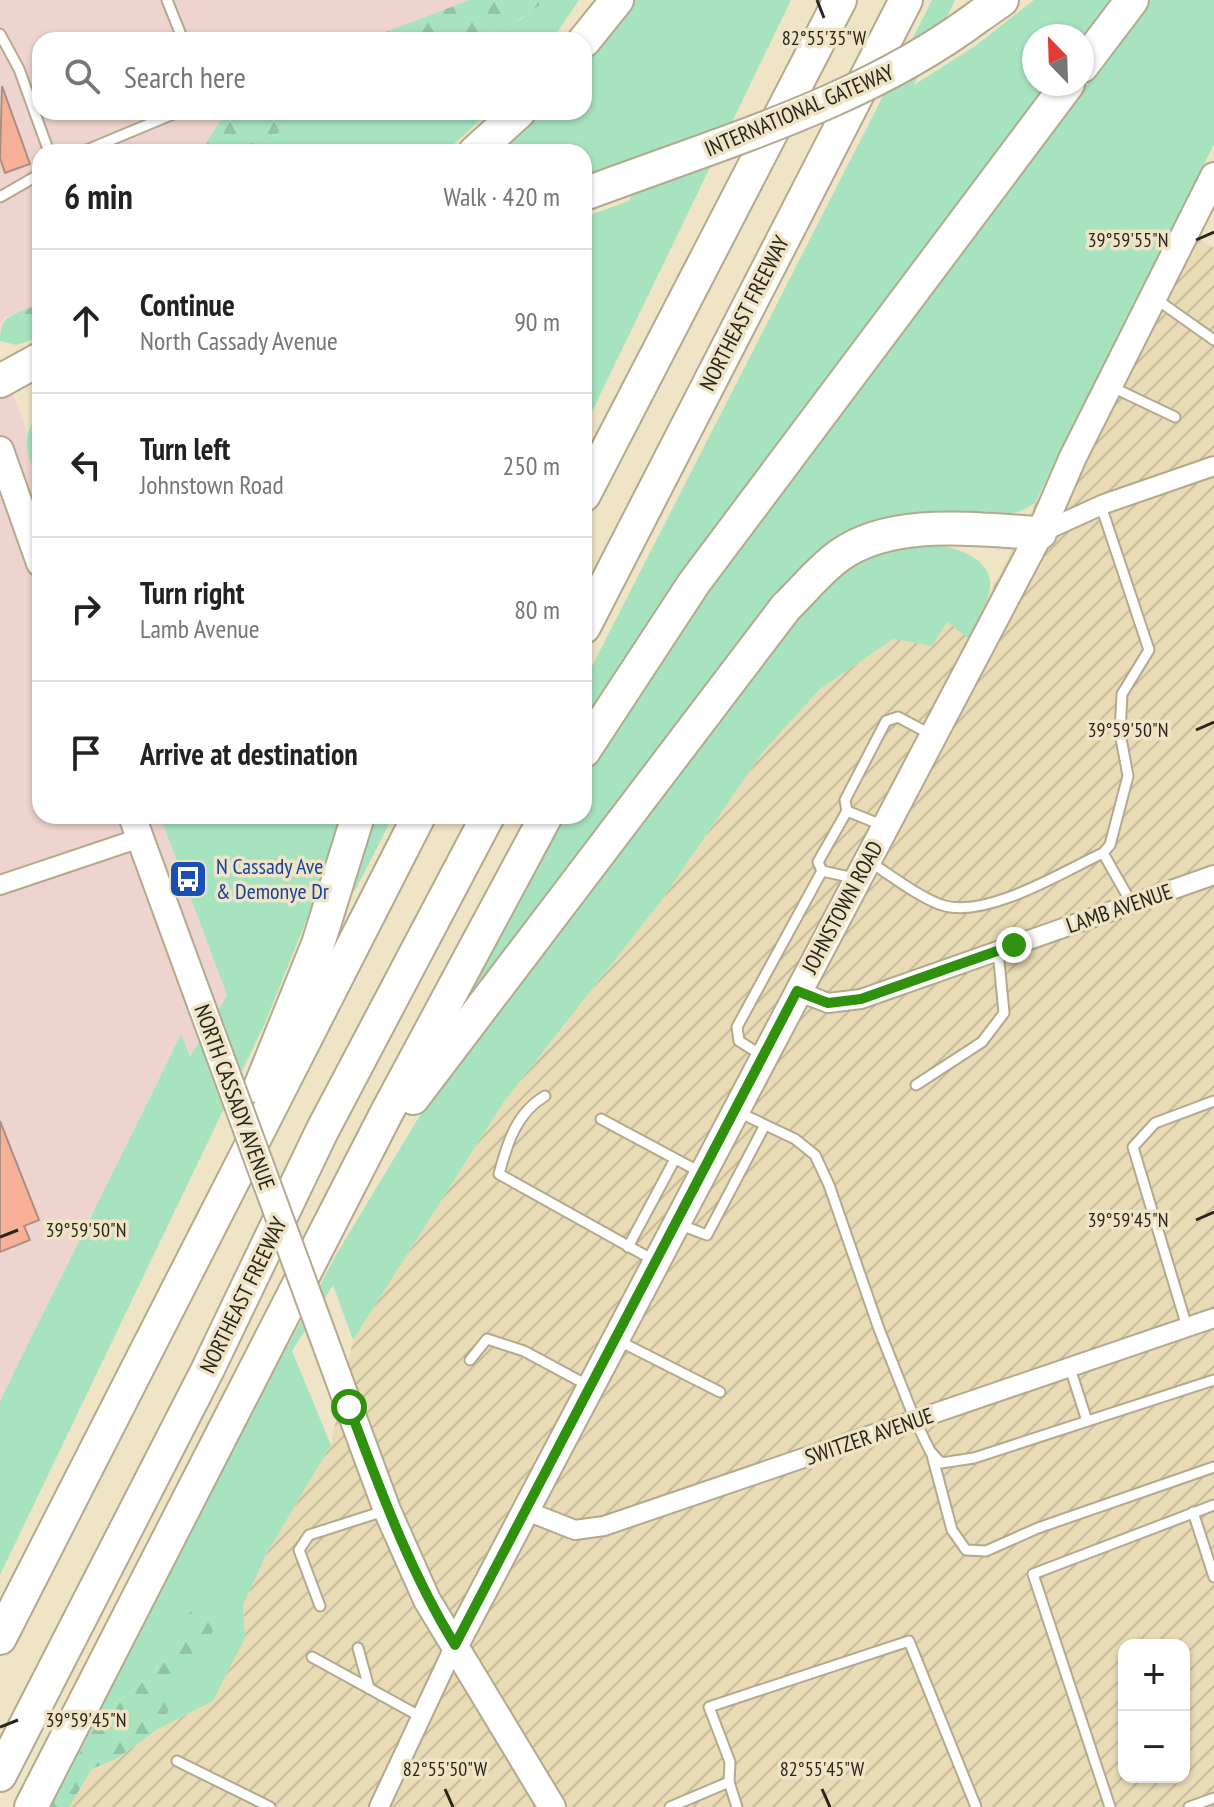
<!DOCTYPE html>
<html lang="en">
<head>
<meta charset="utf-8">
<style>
  :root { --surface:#fff; --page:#f6f6f6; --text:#222; --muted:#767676; --line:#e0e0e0 }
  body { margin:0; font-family:"PT Sans Narrow",sans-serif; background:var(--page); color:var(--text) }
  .controls { position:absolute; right:24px; bottom:24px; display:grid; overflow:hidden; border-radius:16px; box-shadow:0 2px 6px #0004 }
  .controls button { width:72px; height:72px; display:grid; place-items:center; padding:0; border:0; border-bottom:2px solid var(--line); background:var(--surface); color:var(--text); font:40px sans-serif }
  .compass { position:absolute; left:1022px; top:24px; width:72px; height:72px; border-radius:50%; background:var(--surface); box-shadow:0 2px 6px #0004; rotate:337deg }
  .stop { position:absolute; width:24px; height:24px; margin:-18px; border:6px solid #2f910e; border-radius:50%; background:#fff }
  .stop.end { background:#2f910e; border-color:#fff; box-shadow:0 2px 8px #0008 }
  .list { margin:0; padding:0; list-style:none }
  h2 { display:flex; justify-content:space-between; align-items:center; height:104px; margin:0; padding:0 32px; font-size:34px }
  h2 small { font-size:26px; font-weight:400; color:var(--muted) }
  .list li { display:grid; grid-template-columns:52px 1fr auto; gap:24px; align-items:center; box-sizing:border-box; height:144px; padding:0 32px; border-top:2px solid var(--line) }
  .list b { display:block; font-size:30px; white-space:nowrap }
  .list p { margin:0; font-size:26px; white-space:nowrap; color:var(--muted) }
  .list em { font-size:26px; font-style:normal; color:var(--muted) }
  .icon { flex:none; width:44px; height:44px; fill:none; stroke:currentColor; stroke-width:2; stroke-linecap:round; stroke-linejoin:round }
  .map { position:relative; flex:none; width:1214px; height:1807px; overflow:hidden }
  .search { position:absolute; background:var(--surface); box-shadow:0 2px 6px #0004; left:32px; top:32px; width:560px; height:88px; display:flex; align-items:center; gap:20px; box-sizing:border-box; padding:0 28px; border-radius:24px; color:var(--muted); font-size:30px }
  .panel { position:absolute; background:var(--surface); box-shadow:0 2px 6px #0004; left:32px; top:144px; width:560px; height:680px; border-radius:24px }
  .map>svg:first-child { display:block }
  .commercial { fill:#eed4cf }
  .industrial { fill:url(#industrial-furrows); fill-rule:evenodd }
  .green { fill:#a8e3c0 }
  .forest { fill:url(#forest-firs) }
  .building { fill:#f5b096; stroke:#ab8d81; stroke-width:2 }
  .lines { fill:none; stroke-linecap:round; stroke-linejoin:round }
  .lane-casing { stroke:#b3a98c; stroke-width:13 }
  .street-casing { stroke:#b3a98c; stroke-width:22 }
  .secondary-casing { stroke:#b3a98c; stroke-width:30 }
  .highway-casing { stroke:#b3a98c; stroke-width:36 }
  .lane { stroke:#fff; stroke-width:9 }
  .street { stroke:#fff; stroke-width:18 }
  .secondary { stroke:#fff; stroke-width:26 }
  .highway { stroke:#fff; stroke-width:32 }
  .secondary-bridge-casing { stroke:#b3a98c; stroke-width:30; stroke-linecap:butt }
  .highway-bridge-casing { stroke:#b3a98c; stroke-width:36; stroke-linecap:butt }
  .secondary-bridge { stroke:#fff; stroke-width:26 }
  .highway-bridge { stroke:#fff; stroke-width:32 }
  .route { stroke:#2f910e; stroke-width:10 }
  .ticks { fill:none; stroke:#29251a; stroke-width:3 }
  .labels { text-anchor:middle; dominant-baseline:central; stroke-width:7; stroke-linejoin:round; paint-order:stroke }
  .street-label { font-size:22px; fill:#29251a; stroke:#efe4c6 }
  .transit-label { font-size:22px; fill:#164399; stroke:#efe4c6; text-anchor:start }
  .ticks-label { font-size:20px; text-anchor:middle; fill:#29251a; stroke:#efe4c6; stroke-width:7; stroke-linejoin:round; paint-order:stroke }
</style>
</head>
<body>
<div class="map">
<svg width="1214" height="1807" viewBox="0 0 1214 1807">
  <defs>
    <pattern id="industrial-furrows" width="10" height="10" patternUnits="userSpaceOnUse" patternTransform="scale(2)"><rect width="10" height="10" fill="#e9dbb6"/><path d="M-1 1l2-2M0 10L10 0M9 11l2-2" fill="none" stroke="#c8bc9c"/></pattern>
    <pattern id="forest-firs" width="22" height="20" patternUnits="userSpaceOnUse" patternTransform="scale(2)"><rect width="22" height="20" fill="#a8e3c0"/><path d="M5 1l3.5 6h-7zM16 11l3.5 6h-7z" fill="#91c3a4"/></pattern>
  </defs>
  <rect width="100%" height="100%" fill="#efe4c6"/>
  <g class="commercial">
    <path d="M0 0H469L365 40H40V112H226L200 152H40V304L5 317 0 326Z"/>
    <path d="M0 358 26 429V448L40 486V816H160L227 994 190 1057 180 1035 0 1401Z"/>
  </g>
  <path class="industrial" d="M1175 225 1214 248V1807H69L92 1769 116 1759 158 1729 213 1701 245 1638 243 1605 267 1553 331 1445 353 1340 503 1103 661 901 762 753 820 689 893 639 932 646 947 622 968 637ZM1124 1645H1184V1777H1124Z"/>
  <g class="green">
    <path d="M545 0H579L552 40H469L521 19Z"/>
    <path d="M631 0H791L584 428V217L629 201 653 151 584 175V152H501L543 112H584V64Z"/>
    <path d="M932 0H955L914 85 975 46 1034 0H1120L1082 50V36H1034V84H1056L584 732V682Z"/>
    <path d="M1151 0H1214V144L1035 503C1003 524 986 513 951 512 921 511 892 515 864 525L457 1016 450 1012 560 816H584V776L627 705 732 551Z"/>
    <path d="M297 112H489L445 152H261Z"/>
    <path d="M24 310 20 319 22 326 40 328V337L16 345 0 341C0 320 6 317 24 310Z"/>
    <path d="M40 412V486C28 454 17 441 40 412Z"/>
    <path d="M923 543C948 545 999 556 989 593 986 608 974 624 968 638L947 622 932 646 893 639 820 689 762 753 661 901 503 1103 353 1340 333 1285 292 1351 331 1445 267 1553 243 1605 245 1638 213 1701 158 1729 217 1623 184 1617 153 1673 98 1720 50 1807H44L336 1255 431 1097 826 581 873 552Z"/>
    <path d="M160 816H344L331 859 265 1023 0 1575V1401L181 1034 190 1057 227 995Z"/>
    <path d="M374 816H393L355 891 347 888Z"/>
  </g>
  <g class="forest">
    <path d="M469 0H545C493 48 430 40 365 40Z"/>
    <path d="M226 112H297L261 152H200Z"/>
    <path d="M40 304V328L22 326 20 319 24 310Z"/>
    <path d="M196 1608 214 1611 218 1622 158 1729 116 1759 92 1769 69 1807H50L98 1720 153 1673 184 1617Z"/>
  </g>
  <g class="building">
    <path d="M2 86 30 164 5 173 0 158Z"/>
    <path d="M0 1121 39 1220 24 1226 30 1240 0 1252Z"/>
  </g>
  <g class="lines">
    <defs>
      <g id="lane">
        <path d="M167 0 183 40"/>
        <path d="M0 34 19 69 49 152"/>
        <path d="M82 152 178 112"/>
        <path d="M0 197 40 174"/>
        <path d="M1156 299 1214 340"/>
        <path d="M1112 387 1175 417"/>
        <path d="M1101 506 1149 650 1122 694 1120 733 1128 776 1110 845 1103 853"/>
        <path d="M847 811 818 862 822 871 854 878"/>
        <path d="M884 826 847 811 845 800 886 721 898 717 930 734"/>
        <path d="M870 862C889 874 924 901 945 906 990 917 1062 872 1103 853L1132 904"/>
        <path d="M763 1056 739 1041 737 1027 822 871"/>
        <path d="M916 1085 982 1042 1004 1013 998 951"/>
        <path d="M545 1096C516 1113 507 1144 499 1174L655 1261"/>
        <path d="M738 1112 795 1139 815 1155 829 1185 879 1329 915 1420 930 1451 941 1463 974 1458 1214 1380"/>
        <path d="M601 1119 700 1172"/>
        <path d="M678 1224 707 1235 765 1125"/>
        <path d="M628 1247 675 1159"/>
        <path d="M1187 1327 1133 1147 1155 1123 1214 1101"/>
        <path d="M617 1340 720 1392"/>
        <path d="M470 1360 487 1339 524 1351 589 1386"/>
        <path d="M1070 1368 1087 1421"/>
        <path d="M932 1455 952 1530 966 1550 986 1551 1038 1528 1214 1467"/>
        <path d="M1193 1512 1214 1577"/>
        <path d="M320 1606 299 1550 309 1535 384 1511"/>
        <path d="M358 1648 369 1688"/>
        <path d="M312 1657 423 1718"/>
        <path d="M177 1761 270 1807"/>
        <path d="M729 1782 730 1762 709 1707 909 1641 976 1807"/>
        <path d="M670 1807 729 1782 737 1807"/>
        <path d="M1110 1807 1033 1574 1214 1505"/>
        <path d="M1189 1807 1214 1798"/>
      </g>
      <g id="street">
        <path d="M1040 533 1104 504 1214 466"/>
        <path d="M0 885 140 838"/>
        <path d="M797 991 828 1003 861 999 1214 875"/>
        <path d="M524 1510 575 1530 604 1526 1214 1318"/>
        <path d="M379 1807 455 1645"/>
      </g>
      <g id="secondary">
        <path d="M0 450 40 563"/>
        <path d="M132 816 199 999"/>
        <path d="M349 1407 387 1510 427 1600 552 1807"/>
        <path d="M455 1645 1040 533 1073 457 1214 176"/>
      </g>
      <g id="highway">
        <path d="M979 16 1002 0"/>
        <path d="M584 41 617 0"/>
        <path d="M1082 66 1132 0"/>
        <path d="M475 152 519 112"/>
        <path d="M584 194 617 182"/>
        <path d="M0 381 40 359"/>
        <path d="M584 495 840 0"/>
        <path d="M584 627 906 0"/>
        <path d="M584 751 694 583 1068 84"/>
        <path d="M260 1087 318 944 358 816"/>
        <path d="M413 1098 786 607C803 591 820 569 840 555 894 517 978 530 1040 533"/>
        <path d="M0 1638 419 816"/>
        <path d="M0 1775 207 1371 322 1131 488 816"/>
        <path d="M31 1807 387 1112 546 816"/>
      </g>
    </defs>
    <use href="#lane" class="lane-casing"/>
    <use href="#street" class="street-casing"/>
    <use href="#secondary" class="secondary-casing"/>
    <use href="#highway" class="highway-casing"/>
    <use href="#lane" class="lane"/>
    <use href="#street" class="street"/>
    <use href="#secondary" class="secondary"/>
    <use href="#highway" class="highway"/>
    <defs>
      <path id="secondary-bridge" d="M199 999 349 1407"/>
      <path id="highway-bridge" d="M617 182C742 136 871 97 979 16"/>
    </defs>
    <use href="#secondary-bridge" class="secondary-bridge-casing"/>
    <use href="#highway-bridge" class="highway-bridge-casing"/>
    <use href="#secondary-bridge" class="secondary-bridge"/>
    <use href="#highway-bridge" class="highway-bridge"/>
  </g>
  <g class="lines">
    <path class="route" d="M349 1407C380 1489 409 1570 455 1645L797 991 828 1003 861 999 1014 945"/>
  </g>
  <path class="ticks" d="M817 0 824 18M1196 240 1214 232M1196 730 1214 722M1196 1220 1214 1212M0 1237 18 1230M0 1727 18 1720M445 1789 453 1807M822 1789 830 1807"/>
  <defs>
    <symbol id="bus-square" viewBox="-11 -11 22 22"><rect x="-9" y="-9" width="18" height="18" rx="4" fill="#1a4fb4" stroke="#efe4c6"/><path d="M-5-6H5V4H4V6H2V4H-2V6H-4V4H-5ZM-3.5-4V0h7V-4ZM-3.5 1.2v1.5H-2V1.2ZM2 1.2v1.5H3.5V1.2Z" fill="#fff"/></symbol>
  </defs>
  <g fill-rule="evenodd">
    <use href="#bus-square" x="166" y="857" width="44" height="44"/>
  </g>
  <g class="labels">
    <g class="street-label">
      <text transform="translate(799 110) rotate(-23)">INTERNATIONAL GATEWAY</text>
      <text transform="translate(744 313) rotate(-63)">NORTHEAST FREEWAY</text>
      <text transform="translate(842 907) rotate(-62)">JOHNSTOWN ROAD</text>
      <text transform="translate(1119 908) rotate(-19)">LAMB AVENUE</text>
      <text transform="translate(235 1097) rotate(70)">NORTH CASSADY AVENUE</text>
      <text transform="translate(243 1295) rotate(-64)">NORTHEAST FREEWAY</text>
      <text transform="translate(869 1436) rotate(-19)">SWITZER AVENUE</text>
    </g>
    <g class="transit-label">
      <text x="216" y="866">N Cassady Ave<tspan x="216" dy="25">&amp; Demonye Dr</tspan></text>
    </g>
  </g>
  <g class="ticks-label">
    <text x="824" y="45">82°55'35"W</text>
    <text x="1128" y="247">39°59'55"N</text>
    <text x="1128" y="737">39°59'50"N</text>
    <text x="1128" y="1227">39°59'45"N</text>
    <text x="86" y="1237">39°59'50"N</text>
    <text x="86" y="1727">39°59'45"N</text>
    <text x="445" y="1776">82°55'50"W</text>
    <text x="822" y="1776">82°55'45"W</text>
  </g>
</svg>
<div class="controls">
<button>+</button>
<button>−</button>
</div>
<svg class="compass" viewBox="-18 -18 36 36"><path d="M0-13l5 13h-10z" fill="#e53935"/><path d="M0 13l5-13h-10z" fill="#767676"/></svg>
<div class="stop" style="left:349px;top:1407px"></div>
<div class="stop end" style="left:1014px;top:945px"></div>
<div class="search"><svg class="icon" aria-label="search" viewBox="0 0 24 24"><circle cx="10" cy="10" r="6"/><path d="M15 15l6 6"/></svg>Search here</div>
<section class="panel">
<h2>6 min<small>Walk · 420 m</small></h2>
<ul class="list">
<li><svg class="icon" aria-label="ahead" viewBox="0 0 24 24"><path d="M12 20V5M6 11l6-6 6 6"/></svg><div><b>Continue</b><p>North Cassady Avenue</p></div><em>90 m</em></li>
<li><svg class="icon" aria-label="left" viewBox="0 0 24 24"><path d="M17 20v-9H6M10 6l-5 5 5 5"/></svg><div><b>Turn left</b><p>Johnstown Road</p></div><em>250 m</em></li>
<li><svg class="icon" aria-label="right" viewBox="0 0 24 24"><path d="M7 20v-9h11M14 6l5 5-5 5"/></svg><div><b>Turn right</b><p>Lamb Avenue</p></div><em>80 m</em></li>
<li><svg class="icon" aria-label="arrive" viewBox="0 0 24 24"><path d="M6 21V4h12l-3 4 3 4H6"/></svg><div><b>Arrive at destination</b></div></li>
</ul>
</section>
</div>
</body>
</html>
